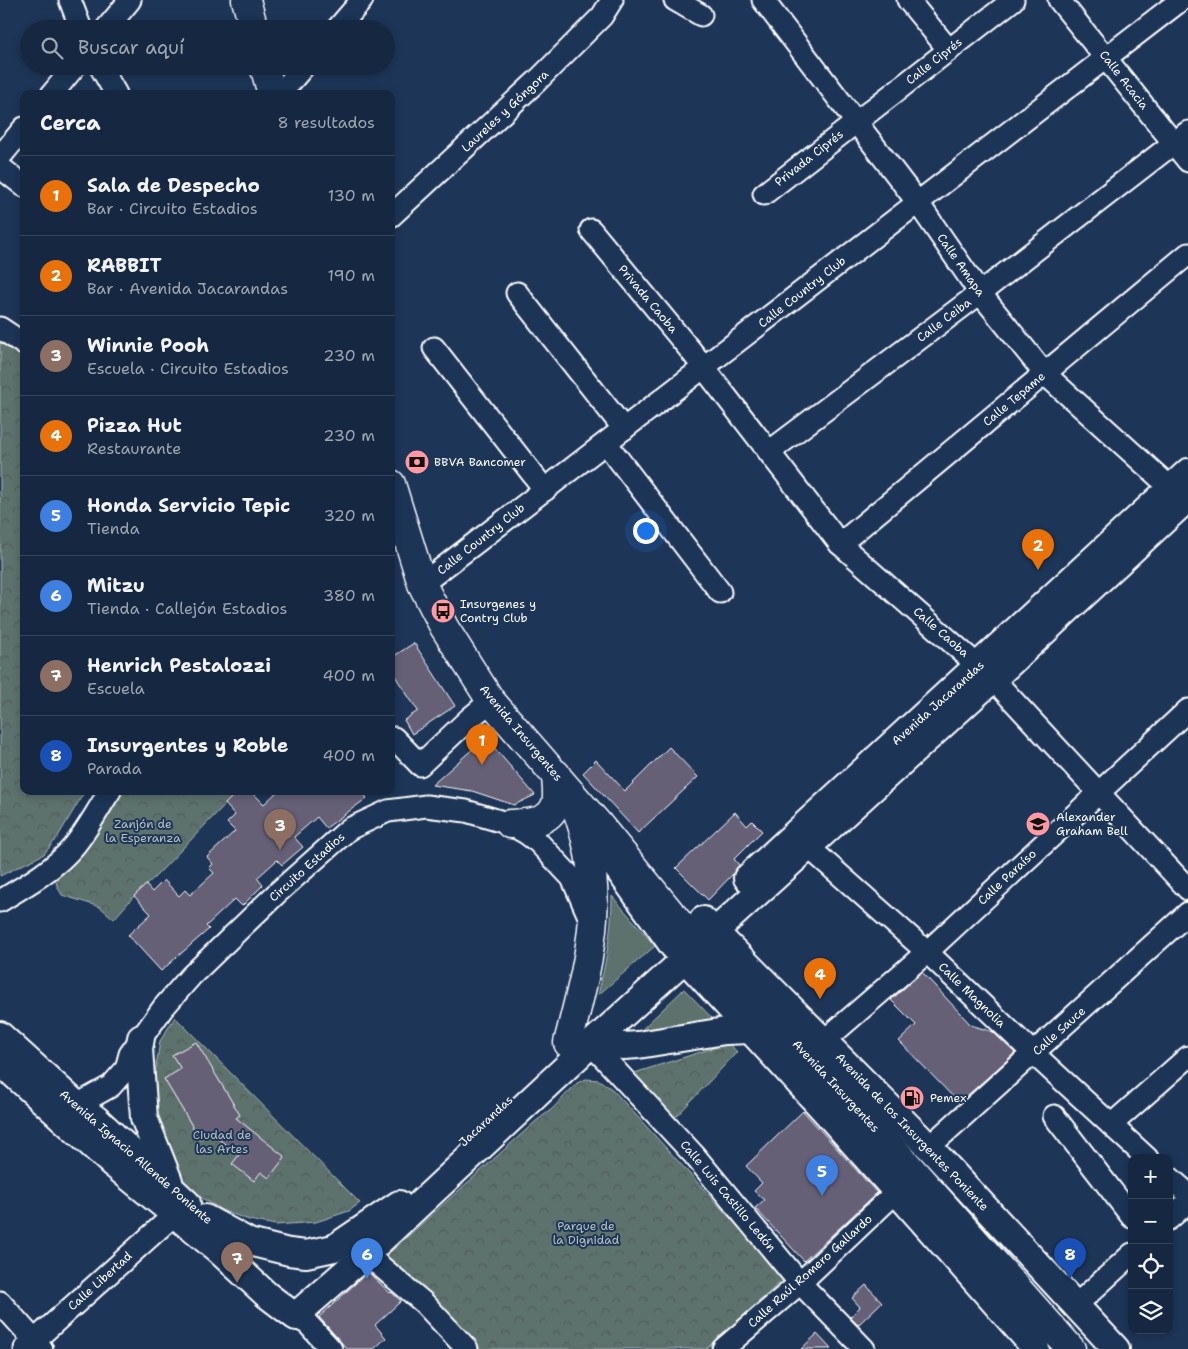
<!DOCTYPE html>
<html lang="es">
<head>
<meta charset="utf-8">
<style>
  :root { --surface:#162841; --page:#23344c; --text:#f1f3f6; --muted:#9ea6b1; --line:#35445a; --accent:#ff9aa2 }
  body { margin:0; font-family:"Shantell Sans",sans-serif; background:var(--page); color:var(--text) }
  .controls { position:absolute; right:15px; bottom:15px; display:grid; overflow:hidden; border-radius:10px; box-shadow:0 2px 8px #0003 }
  .controls button { width:45px; height:45px; display:grid; place-items:center; padding:0; border:0; border-bottom:1px solid var(--line); background:var(--surface); color:var(--text); font:25px sans-serif }
  .you { position:absolute; left:645px; top:530px; width:18px; height:18px; margin:-12px; border:4px solid #fff; border-radius:50%; background:#1a73e8; box-shadow:0 0 0 8px #1a73e833 }
  .badge { display:grid; place-items:center; width:32px; height:32px; border-radius:50%; background:var(--accent); color:#fff; font-size:16px; font-weight:700 }
  .pin { position:absolute; translate:-50% -41px; filter:drop-shadow(0 1px 2px #0008) }
  .pin::after { content:''; position:absolute; top:26px; width:18px; height:15px; background:inherit; clip-path:polygon(0 0,100% 0,50% 100%) }
  .list { margin:0; padding:0; list-style:none }
  h2 { display:flex; justify-content:space-between; align-items:center; height:65px; margin:0; padding:0 20px; font-size:21px }
  h2 small { font-size:16px; font-weight:400; color:var(--muted) }
  .list li { display:grid; grid-template-columns:32px 1fr auto; gap:15px; align-items:center; box-sizing:border-box; height:80px; padding:0 20px; border-top:1px solid var(--line) }
  .list b { display:block; font-size:19px; white-space:nowrap }
  .list p { margin:0; font-size:16px; white-space:nowrap; color:var(--muted) }
  .list em { font-size:16px; font-style:normal; color:var(--muted) }
  .icon { flex:none; width:28px; height:28px; fill:none; stroke:currentColor; stroke-width:2; stroke-linecap:round; stroke-linejoin:round }
  .map { position:relative; flex:none; width:1188px; height:1349px; overflow:hidden }
  .search { position:absolute; background:var(--surface); box-shadow:0 2px 8px #0003; left:20px; top:20px; width:375px; height:55px; display:flex; align-items:center; gap:12px; box-sizing:border-box; padding:0 18px; border-radius:28px; color:var(--muted); font-size:19px }
  .panel { position:absolute; background:var(--surface); box-shadow:0 2px 8px #0003; left:20px; top:90px; width:375px; height:705px; border-radius:10px }
  .map>svg:first-child { display:block }
  .green { fill:#5d726d; stroke:#aeb8b6 }
  .forest { fill:url(#forest-crowns); stroke:#aeb8b6 }
  .building { fill:#656076; stroke:#fff }
  .lines { fill:none; stroke-linecap:round; stroke-linejoin:round }
  .minor-casing { stroke:#fff; stroke-width:25 }
  .major-casing { stroke:#fff; stroke-width:30 }
  .highway-casing { stroke:#fff; stroke-width:31 }
  .minor { stroke:#1d3557; stroke-width:21 }
  .major { stroke:#1d3557; stroke-width:26 }
  .highway { stroke:#1d3557; stroke-width:28 }
  .labels { text-anchor:middle; dominant-baseline:central; stroke-width:4; stroke-linejoin:round; paint-order:stroke }
  .street-label { font-size:12px; fill:#fff; stroke:#1d3557 }
  .poi-label { font-size:12px; fill:#fff; stroke:#1d3557; text-anchor:start }
  .park-label { font-size:12px; fill:#b6c0bd; stroke:#1d3557 }
</style>
</head>
<body>
<div class="map">
<svg width="1188" height="1349" viewBox="0 0 1188 1349">
  <defs>
    <pattern id="forest-crowns" width="20" height="18" patternUnits="userSpaceOnUse" patternTransform="scale(1.25)"><rect width="20" height="18" fill="#5d726d"/><path d="M2 6a3 3 0 1 1 6 0M12 15a3 3 0 1 1 6 0" fill="none" stroke="#535b59"/></pattern>
  </defs>
  <rect width="100%" height="100%" fill="#1d3557"/>
  <filter id="ink" filterUnits="userSpaceOnUse"><feTurbulence type="fractalNoise" baseFrequency=".02" numOctaves="2"/><feDisplacementMap in="SourceGraphic" scale="10" xChannelSelector="R" yChannelSelector="G"/><feConvolveMatrix kernelMatrix="1 2 1 2 8 2 1 2 1" color-interpolation-filters="sRGB"/></filter>
  <g filter="url(#ink)">
    <g class="green">
      <path d="M612 896 655 946 598 995C606 962 612 930 612 896Z"/>
      <path d="M684 989 715 1021 694 1022 638 1033Z"/>
    </g>
    <g class="forest">
      <path d="M0 340 24 357V791H85L57 838 44 854 0 876Z"/>
      <path d="M122 791H238L157 875 134 896 114 919 100 907 62 895 57 886 55 877 85 845Z"/>
      <path d="M175 1017 360 1203 349 1211 316 1222 276 1225 249 1220 224 1211 195 1194 179 1177 165 1157 152 1093 160 1041Z"/>
      <path d="M729 1043 737 1052 674 1119 628 1075Z"/>
      <path d="M586 1079 599 1080 613 1090 785 1278 706 1349H477L388 1263V1254L536 1121 552 1109 577 1083Z"/>
    </g>
    <g class="building">
      <path d="M414 643 455 706 412 734 404 720 418 711 391 670V658Z"/>
      <path d="M477 728 485 737 535 795 514 805 472 791 432 785 476 746 468 737Z"/>
      <path d="M669 747 698 777 638 833 583 773 596 760 625 791Z"/>
      <path d="M238 791H251L264 804 278 791H361L367 798 326 828 317 817 294 837 303 847 282 865 277 860 257 878 263 885 242 906 235 899 206 926 209 929 161 971 128 935 151 914 134 896 146 885 152 892 164 880 179 896 185 890 190 895 214 873 209 868 213 864 207 857 235 831 227 823 235 815 225 804Z"/>
      <path d="M735 812 747 826 752 821 762 831 734 859 739 865 733 874 708 900 676 868Z"/>
      <path d="M922 972 971 1025 993 1032 1015 1053 959 1103 899 1041 916 1025 891 1000Z"/>
      <path d="M196 1042 240 1115 236 1118 285 1157 269 1178 261 1172 254 1181 232 1164 239 1155 211 1133 200 1139 164 1079 181 1069 172 1055Z"/>
      <path d="M803 1111 877 1193 804 1261 755 1208 764 1200 754 1191 762 1183 746 1166Z"/>
      <path d="M368 1272 390 1293 391 1292 401 1301 375 1325 386 1338 374 1349H347L319 1317Z"/>
      <path d="M866 1285 882 1302 858 1325 850 1317 860 1307 852 1298Z"/>
      <path d="M817 1334 831 1349H801Z"/>
    </g>
    <g class="lines">
      <defs>
        <g id="minor">
          <path d="M70 0 81 29"/>
          <path d="M675 0 701 15"/>
          <path d="M763 0 918 203 980 293 1045 374 1183 499"/>
          <path d="M908 0 949 50"/>
          <path d="M1059 0 1188 161"/>
          <path d="M106 29 130 0"/>
          <path d="M337 29 362 0"/>
          <path d="M100 66 116 94"/>
          <path d="M52 94 75 66"/>
          <path d="M280 94 304 66"/>
          <path d="M0 157 24 128"/>
          <path d="M0 167 24 186"/>
          <path d="M764 194 1013 0"/>
          <path d="M391 216 537 81 602 16 612 0"/>
          <path d="M591 230 691 351 840 544 993 679 1188 889"/>
          <path d="M517 293 624 429"/>
          <path d="M0 328 24 344"/>
          <path d="M434 348 545 490"/>
          <path d="M606 443 720 592"/>
          <path d="M769 452 980 293 1188 132"/>
          <path d="M840 544 1188 254"/>
          <path d="M422 584 1181 0"/>
          <path d="M394 738 420 765 470 718 491 701"/>
          <path d="M796 836 927 952 1034 1054 1147 1158"/>
          <path d="M0 901C25 886 55 869 74 846 88 829 98 809 110 791"/>
          <path d="M824 1041 927 952 1188 710"/>
          <path d="M591 1044 694 1155 800 1283 864 1349"/>
          <path d="M77 1105 111 1086 126 1069 130 1054 163 1008 191 976 276 894 349 829 388 811 426 806 466 811 510 824 526 833 538 842 572 878 591 921"/>
          <path d="M1054 1116 1132 1217"/>
          <path d="M1111 1125 1188 1057"/>
          <path d="M929 1147 1188 913"/>
          <path d="M1169 1177 1188 1194"/>
          <path d="M1169 1219 1188 1202"/>
          <path d="M366 1254 424 1303 467 1349"/>
          <path d="M0 1302 42 1349"/>
          <path d="M1076 1305 1132 1254"/>
          <path d="M296 1317 308 1324 331 1349"/>
          <path d="M25 1349 175 1214"/>
          <path d="M723 1349 800 1283 897 1191"/>
        </g>
        <g id="major">
          <path d="M604 838 615 865 673 946 824 1110 1036 1349"/>
          <path d="M747 878 1188 472"/>
          <path d="M703 920 929 1147 1116 1349"/>
          <path d="M0 1035 77 1105 96 1119 187 1203"/>
          <path d="M141 1038 139 1049 144 1118 169 1181"/>
          <path d="M591 1044 624 1046 638 1045 725 1031 750 1030"/>
          <path d="M0 1062 114 1165 218 1250 267 1295 296 1317 303 1309 366 1254 591 1044 993 679 1188 498"/>
          <path d="M205 1218 249 1242 289 1252 306 1254 334 1248 399 1204"/>
        </g>
        <g id="highway">
          <path d="M246 0 254 29"/>
          <path d="M264 66 272 94"/>
          <path d="M391 484 422 584 444 627 491 701 599 825 688 934 840 1089 1071 1349"/>
          <path d="M510 824C526 823 548 824 555 806 559 798 556 784 556 774"/>
          <path d="M568 1043C590 956 609 893 575 805"/>
        </g>
      </defs>
      <use href="#minor" class="minor-casing"/>
      <use href="#major" class="major-casing"/>
      <use href="#highway" class="highway-casing"/>
      <use href="#minor" class="minor"/>
      <use href="#major" class="major"/>
      <use href="#highway" class="highway"/>
    </g>
  </g>
  <defs>
    <symbol id="bank-disc" viewBox="-11 -11 22 22"><circle r="9.5" fill="#ff9aa2" stroke="#1d3557"/><path d="M-6-4H6V4H-6ZM0-2.3a2.3 2.3 0 1 0 0 4.6a2.3 2.3 0 1 0 0-4.6Z" fill="#111"/></symbol>
    <symbol id="bus-disc" viewBox="-11 -11 22 22"><circle r="9.5" fill="#ff9aa2" stroke="#1d3557"/><path d="M-5-6H5V4H4V6H2V4H-2V6H-4V4H-5ZM-3.5-4V0h7V-4ZM-3.5 1.2v1.5H-2V1.2ZM2 1.2v1.5H3.5V1.2Z" fill="#111"/></symbol>
    <symbol id="school-disc" viewBox="-11 -11 22 22"><circle r="9.5" fill="#ff9aa2" stroke="#1d3557"/><path d="M0-5L7-2L0 1L-7-2ZM-4 1L0 2.5L4 1V4Q0 6-4 4Z" fill="#111"/></symbol>
    <symbol id="fuel-disc" viewBox="-11 -11 22 22"><circle r="9.5" fill="#ff9aa2" stroke="#1d3557"/><path d="M-5.5-6h7V0h2V4h1.3V-2.5L3-4.5l.8-.8L6-3V5H2.5V1h-1V6h-7ZM-4.2-4.7v3.2H.2V-4.7Z" fill="#111"/></symbol>
  </defs>
  <g fill-rule="evenodd">
    <use href="#bank-disc" x="403" y="448" width="28" height="28"/>
    <use href="#bus-disc" x="429" y="597" width="28" height="28"/>
    <use href="#school-disc" x="1024" y="810" width="28" height="28"/>
    <use href="#fuel-disc" x="898" y="1084" width="28" height="28"/>
  </g>
  <g class="labels">
    <g class="street-label">
      <text transform="translate(934 61) rotate(-38)">Calle Ciprés</text>
      <text transform="translate(1124 80) rotate(52)">Calle Acacia</text>
      <text transform="translate(505 111) rotate(-43)">Laureles y Góngora</text>
      <text transform="translate(809 158) rotate(-38)">Privada Ciprés</text>
      <text transform="translate(961 265) rotate(55)">Calle Amapa</text>
      <text transform="translate(802 292) rotate(-38)">Calle Country Club</text>
      <text transform="translate(648 299) rotate(50)">Privada Caoba</text>
      <text transform="translate(944 320) rotate(-37)">Calle Ceiba</text>
      <text transform="translate(1014 399) rotate(-40)">Calle Tepame</text>
      <text transform="translate(481 539) rotate(-38)">Calle Country Club</text>
      <text transform="translate(941 632) rotate(41)">Calle Caoba</text>
      <text transform="translate(938 703) rotate(-42)">Avenida Jacarandas</text>
      <text transform="translate(521 733) rotate(50)">Avenida Insurgentes</text>
      <text transform="translate(307 867) rotate(-42)">Circuito Estadios</text>
      <text transform="translate(1007 877) rotate(-43)">Calle Paraíso</text>
      <text transform="translate(972 995) rotate(44)">Calle Magnolia</text>
      <text transform="translate(1059 1031) rotate(-42)">Calle Sauce</text>
      <text transform="translate(836 1086) rotate(47)">Avenida Insurgentes</text>
      <text transform="translate(486 1121) rotate(-43)">Jacarandas</text>
      <text transform="translate(912 1132) rotate(46)">Avenida de los Insurgentes Poniente</text>
      <text transform="translate(136 1157) rotate(41)">Avenida Ignacio Allende Poniente</text>
      <text transform="translate(728 1196) rotate(50)">Calle Luis Castillo Ledón</text>
      <text transform="translate(810 1271) rotate(-42)">Calle Raúl Romero Gallardo</text>
      <text transform="translate(100 1281) rotate(-42)">Calle Libertad</text>
    </g>
    <g class="poi-label">
      <text x="434" y="462">BBVA Bancomer</text>
      <text x="460" y="604">Insurgenes y<tspan x="460" dy="14">Contry Club</tspan></text>
      <text x="1056" y="817">Alexander<tspan x="1056" dy="14">Graham Bell</tspan></text>
      <text x="930" y="1098">Pemex</text>
    </g>
    <g class="park-label">
      <text x="143" y="824">Zanjón de<tspan x="143" dy="14">la Esperanza</tspan></text>
      <text x="222" y="1135">Ciudad de<tspan x="222" dy="14">las Artes</tspan></text>
      <text x="586" y="1226">Parque de<tspan x="586" dy="14">la Dignidad</tspan></text>
    </g>
  </g>
</svg>
<div class="controls">
<button>+</button>
<button>−</button>
<button><svg class="icon" aria-label="locate" viewBox="0 0 24 24"><circle cx="12" cy="12" r="6"/><path d="M12 2v4M12 18v4M2 12h4M18 12h4"/></svg></button>
<button><svg class="icon" aria-label="layers" viewBox="0 0 24 24"><path d="M12 4l9 5-9 5-9-5zM3 14l9 5 9-5"/></svg></button>
</div>
<div class="you"></div>
<div class="pin badge" style="left:482px;top:765px;background:#e8710a">1</div>
<div class="pin badge" style="left:1038px;top:570px;background:#e8710a">2</div>
<div class="pin badge" style="left:280px;top:850px;background:#8d6e63">3</div>
<div class="pin badge" style="left:820px;top:999px;background:#e8710a">4</div>
<div class="pin badge" style="left:822px;top:1196px;background:#3f7fe0">5</div>
<div class="pin badge" style="left:367px;top:1279px;background:#3f7fe0">6</div>
<div class="pin badge" style="left:237px;top:1283px;background:#8d6e63">7</div>
<div class="pin badge" style="left:1070px;top:1279px;background:#1a4fb4">8</div>
<div class="search"><svg class="icon" aria-label="search" viewBox="0 0 24 24"><circle cx="10" cy="10" r="6"/><path d="M15 15l6 6"/></svg>Buscar aquí</div>
<section class="panel">
<h2>Cerca<small>8 resultados</small></h2>
<ul class="list">
<li><span class="badge" style="background:#e8710a">1</span><div><b>Sala de Despecho</b><p>Bar · Circuito Estadios</p></div><em>130 m</em></li>
<li><span class="badge" style="background:#e8710a">2</span><div><b>RABBIT</b><p>Bar · Avenida Jacarandas</p></div><em>190 m</em></li>
<li><span class="badge" style="background:#8d6e63">3</span><div><b>Winnie Pooh</b><p>Escuela · Circuito Estadios</p></div><em>230 m</em></li>
<li><span class="badge" style="background:#e8710a">4</span><div><b>Pizza Hut</b><p>Restaurante</p></div><em>230 m</em></li>
<li><span class="badge" style="background:#3f7fe0">5</span><div><b>Honda Servicio Tepic</b><p>Tienda</p></div><em>320 m</em></li>
<li><span class="badge" style="background:#3f7fe0">6</span><div><b>Mitzu</b><p>Tienda · Callejón Estadios</p></div><em>380 m</em></li>
<li><span class="badge" style="background:#8d6e63">7</span><div><b>Henrich Pestalozzi</b><p>Escuela</p></div><em>400 m</em></li>
<li><span class="badge" style="background:#1a4fb4">8</span><div><b>Insurgentes y Roble</b><p>Parada</p></div><em>400 m</em></li>
</ul>
</section>
</div>
</body>
</html>
